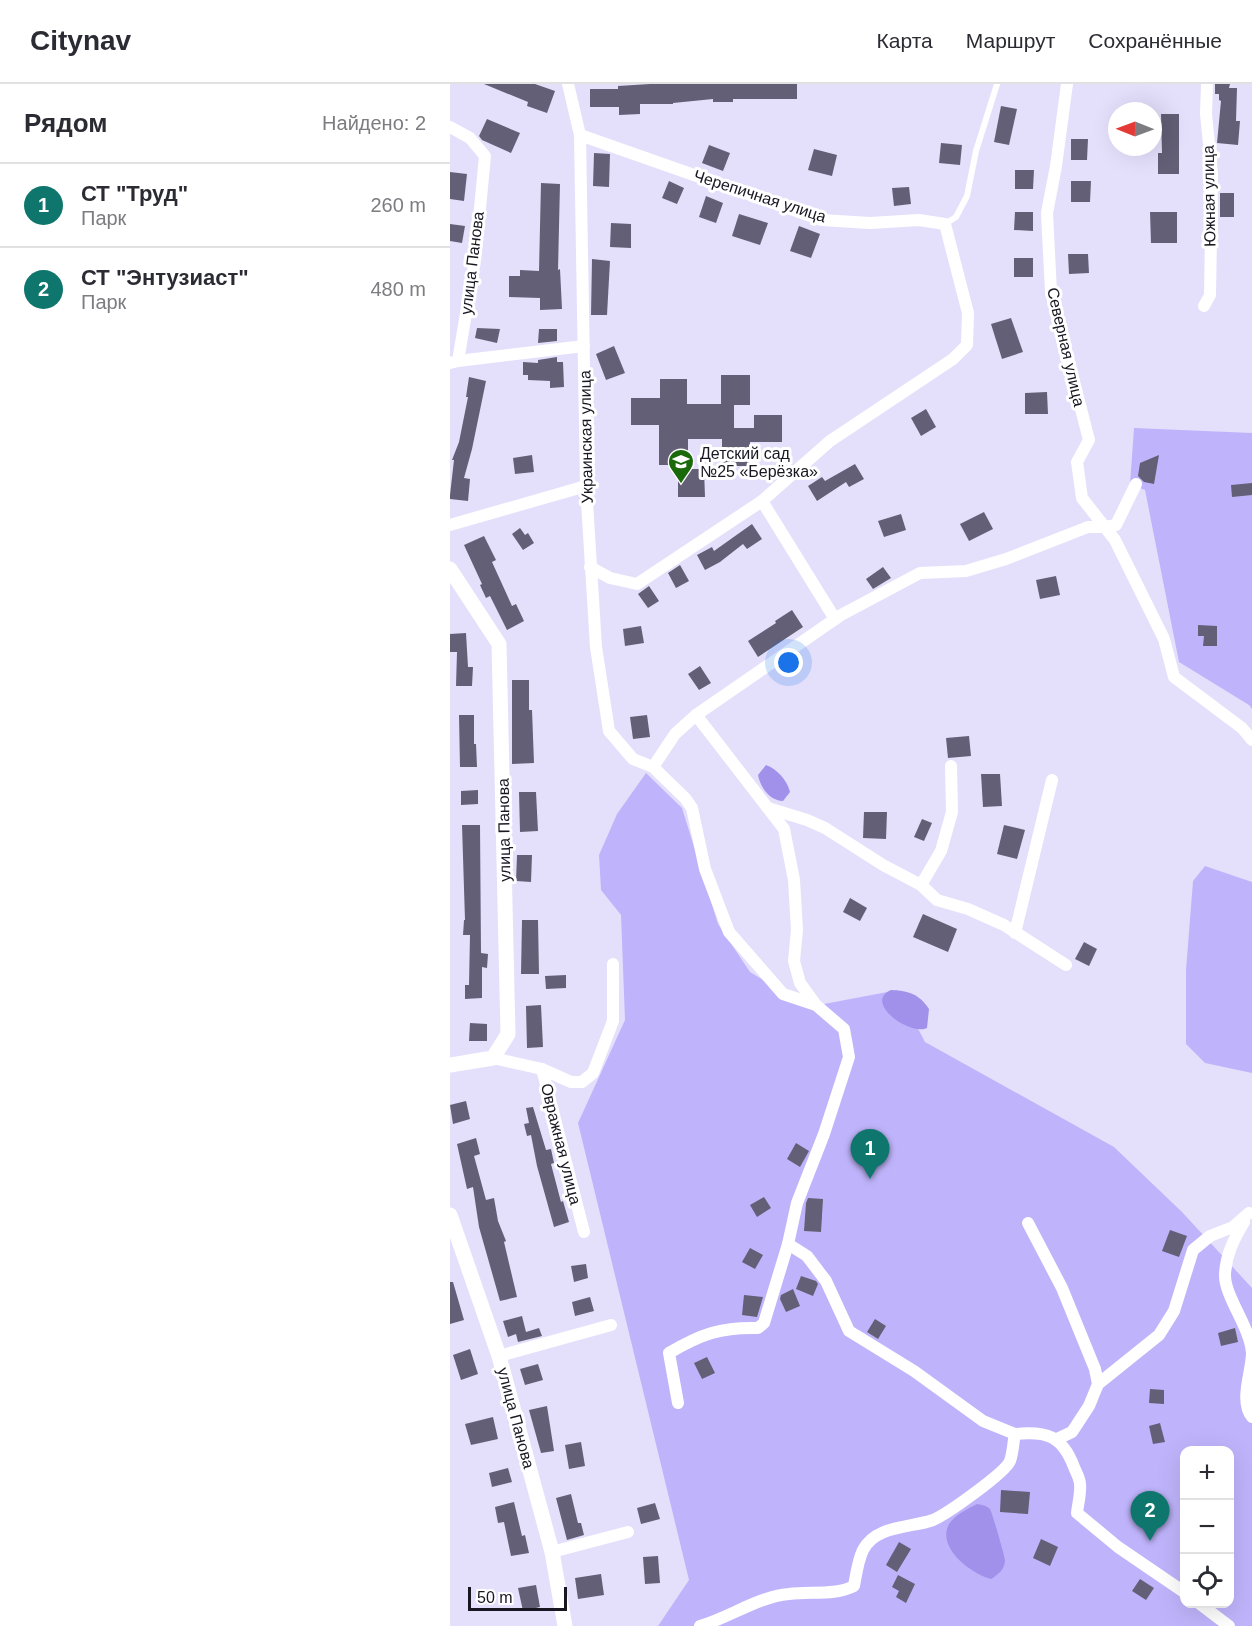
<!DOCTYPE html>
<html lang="ru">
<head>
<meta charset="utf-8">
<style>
  :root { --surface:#fff; --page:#f7f7f7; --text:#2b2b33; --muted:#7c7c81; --line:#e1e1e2; --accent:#0f766e }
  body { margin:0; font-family:Helvetica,sans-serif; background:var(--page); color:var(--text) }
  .controls { position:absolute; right:18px; bottom:18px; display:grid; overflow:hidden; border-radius:12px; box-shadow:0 6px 24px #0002 }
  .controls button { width:54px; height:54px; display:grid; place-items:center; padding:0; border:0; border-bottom:2px solid var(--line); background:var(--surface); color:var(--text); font:30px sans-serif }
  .compass { position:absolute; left:658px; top:18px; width:54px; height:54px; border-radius:50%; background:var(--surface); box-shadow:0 6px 24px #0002; rotate:271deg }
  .scale { position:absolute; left:18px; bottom:15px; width:99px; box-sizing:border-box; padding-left:6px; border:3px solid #181620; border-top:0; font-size:16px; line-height:21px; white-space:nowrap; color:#181620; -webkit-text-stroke:4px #fff; paint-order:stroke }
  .you { position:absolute; left:339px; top:579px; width:21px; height:21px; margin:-15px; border:4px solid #fff; border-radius:50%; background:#1a73e8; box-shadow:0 0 0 9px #1a73e833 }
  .badge { display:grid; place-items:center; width:39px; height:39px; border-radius:50%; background:var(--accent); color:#fff; font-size:20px; font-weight:700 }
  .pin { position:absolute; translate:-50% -50px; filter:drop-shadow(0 2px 3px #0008) }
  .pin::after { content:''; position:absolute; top:32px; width:21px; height:18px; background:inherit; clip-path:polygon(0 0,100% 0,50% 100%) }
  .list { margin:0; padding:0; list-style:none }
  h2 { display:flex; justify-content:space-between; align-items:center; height:78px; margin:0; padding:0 24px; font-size:26px }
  h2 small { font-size:20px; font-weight:400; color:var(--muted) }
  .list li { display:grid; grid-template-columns:39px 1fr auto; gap:18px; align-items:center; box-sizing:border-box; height:84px; padding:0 24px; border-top:2px solid var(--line) }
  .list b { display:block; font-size:22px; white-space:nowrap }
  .list p { margin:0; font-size:20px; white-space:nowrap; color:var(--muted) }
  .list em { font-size:20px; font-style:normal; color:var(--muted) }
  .icon { flex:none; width:33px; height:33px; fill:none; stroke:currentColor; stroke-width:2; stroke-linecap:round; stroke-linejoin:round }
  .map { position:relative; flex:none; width:802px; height:1542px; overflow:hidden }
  header { display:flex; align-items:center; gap:36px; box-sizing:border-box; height:84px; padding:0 30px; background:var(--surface); border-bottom:2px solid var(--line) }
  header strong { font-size:28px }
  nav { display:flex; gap:33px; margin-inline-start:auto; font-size:21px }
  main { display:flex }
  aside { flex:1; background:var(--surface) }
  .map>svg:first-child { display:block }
  .green { fill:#bfb4fb; fill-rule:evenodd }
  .water { fill:#a191ea }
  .building { fill:#625f76 }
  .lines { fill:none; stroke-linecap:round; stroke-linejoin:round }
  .service { stroke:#fff; stroke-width:6 }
  .minor { stroke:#fff; stroke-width:12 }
  .tertiary { stroke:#fff; stroke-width:15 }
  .labels { text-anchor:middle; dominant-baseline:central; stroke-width:6; stroke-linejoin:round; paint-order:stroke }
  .street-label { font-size:16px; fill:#181620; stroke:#fff }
  .poi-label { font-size:16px; fill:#181620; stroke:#fff; text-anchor:start }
</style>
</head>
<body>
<header>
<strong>Citynav</strong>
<nav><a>Карта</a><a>Маршрут</a><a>Сохранённые</a></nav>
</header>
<main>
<aside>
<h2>Рядом<small>Найдено: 2</small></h2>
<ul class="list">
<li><span class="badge">1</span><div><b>СТ &quot;Труд&quot;</b><p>Парк</p></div><em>260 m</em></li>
<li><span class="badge">2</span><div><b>СТ &quot;Энтузиаст&quot;</b><p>Парк</p></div><em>480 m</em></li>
</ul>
</aside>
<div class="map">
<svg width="802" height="1542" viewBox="0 0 802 1542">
  <rect width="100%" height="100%" fill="#e4e0fc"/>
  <g class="green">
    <path d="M684 344 802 349V625L799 621 729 578 695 406 680 400Z"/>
    <path d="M196 689 232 724 268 840 300 888 358 923 448 906 475 958 664 1063 732 1128 802 1204V1542H208L239 1496 128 1039 175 936 171 831 151 806 149 771 167 730ZM734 1366H780V1520H734Z"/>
    <path d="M755 782 802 798V989L755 979 736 960V886L743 797Z"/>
  </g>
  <g class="water">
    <path d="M316 681C327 685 337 696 340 708L333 717C320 717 310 703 308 691Z"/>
    <path d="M441 906C459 907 469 910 479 925L477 944C459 952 413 918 441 906Z"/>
    <path d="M527 1420C532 1421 536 1421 540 1425 542 1428 555 1473 555 1476 555 1485 548 1491 541 1495 522 1490 486 1464 499 1440 505 1431 517 1425 527 1420Z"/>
  </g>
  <g class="building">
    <path d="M34 0H85L105 7 97 29 77 22 78 18Z"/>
    <path d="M200 0H347V15H283V18H263V15L223 19V20H190V30L169 31V23H140V5H168V2Z"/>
    <path d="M765 0H780L779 4H787L786 37H790L788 61 767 59 771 17 769 16V10H765Z"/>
    <path d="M551 22 567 25 559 61 544 58Z"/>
    <path d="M711 30H729V90H708V69H712Z"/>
    <path d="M37 35 70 49 61 69 32 56 29 52Z"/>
    <path d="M621 55H638L637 76H621Z"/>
    <path d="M491 59 512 61 510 81 489 79Z"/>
    <path d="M259 61 280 69 273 87 252 79Z"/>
    <path d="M364 65 387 71 382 92 358 86Z"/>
    <path d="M144 69 160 70 159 103 143 102Z"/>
    <path d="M565 86H584L583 105H565Z"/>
    <path d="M0 88 17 90 14 117 0 115Z"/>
    <path d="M219 97 234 104 227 120 212 114Z"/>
    <path d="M621 97H641L640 118H621Z"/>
    <path d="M91 99 110 100 108 186 110 185 112 225 90 226V214L59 213V192H70V186L89 187Z"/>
    <path d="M459 103 461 120 444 122 442 104Z"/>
    <rect x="770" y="109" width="14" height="24"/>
    <path d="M256 112 273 119 266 139 249 133Z"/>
    <path d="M565 128H583V147L564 146Z"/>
    <path d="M700 128H727V159H701Z"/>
    <path d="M289 130 318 139 310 161 282 152Z"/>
    <path d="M161 139 181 140V164L160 163Z"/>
    <path d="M0 140 15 142 12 159 0 157Z"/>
    <path d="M349 142 370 150 361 174 340 167Z"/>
    <path d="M618 170H638L639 189 619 190Z"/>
    <rect x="564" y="174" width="19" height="19"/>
    <path d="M142 175 160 177 157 231H141Z"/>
    <path d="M561 234 573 268 552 275 541 240Z"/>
    <path d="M27 244 50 245 47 259 25 254Z"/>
    <path d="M89 245H107V257L88 259Z"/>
    <path d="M164 262 175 289 156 296 146 270Z"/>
    <path d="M107 273V278H113L114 303 100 304V297L78 296V291H73V278L88 279V276Z"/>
    <path d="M271 291H300V321H284V344H304V331H332V358H300V382H272V355H238V385H254L255 413H228V381H209V341H181V314H210V295H237V320H271Z"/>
    <path d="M19 293 36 297 22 365 14 394 20 395 18 417 0 415V411L4 376H2L9 358 18 313H16Z"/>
    <path d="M597 308 598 330H575V309Z"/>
    <path d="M476 325 486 343 471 352 461 334Z"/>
    <path d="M82 371 84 388 65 390 63 374Z"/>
    <path d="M709 371 704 400 694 398 688 392 690 379Z"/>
    <path d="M405 380 414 395 399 403 396 398 367 417 358 402 372 393 375 397Z"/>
    <path d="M802 399V411L782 413 781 401Z"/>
    <path d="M534 428 543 445 519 457 510 440Z"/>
    <path d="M451 430 456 446 434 453 428 437Z"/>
    <path d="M302 440 312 455 297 465 293 460 270 478 255 486 247 471 262 463 264 467Z"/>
    <path d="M70 444 75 451 78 449 84 459 73 466 62 450Z"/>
    <path d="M34 452 46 476 42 478 62 522 66 520 74 537 57 546 40 512 36 514 30 501 32 500 14 461Z"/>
    <path d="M230 481 239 497 226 504 218 489Z"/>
    <path d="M433 483 441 494 423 505 416 495Z"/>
    <path d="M606 492 610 511 590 515 586 496Z"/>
    <path d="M199 502 209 517 198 524 188 510Z"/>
    <path d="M342 526 353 543 308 573 298 557 326 539 325 537Z"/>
    <path d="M748 541 767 542V562H753L754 552H748Z"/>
    <path d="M191 542 194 559 175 562 173 545Z"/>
    <path d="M16 549 18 583H23L22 602H6L7 568H0V550Z"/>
    <path d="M250 582 261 599 249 606 238 590Z"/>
    <path d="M62 596H79V626H82L84 679 62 680Z"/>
    <path d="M9 631H24V660H26L27 683H10Z"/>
    <path d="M197 631 200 653 183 655 180 633Z"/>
    <path d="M519 652 521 672 498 674 496 654Z"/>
    <path d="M531 690H550L552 722 533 723Z"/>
    <path d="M28 706V720L11 721V707Z"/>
    <path d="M69 708H86L88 747 70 748Z"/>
    <path d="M414 728H437L436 755 413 754Z"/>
    <path d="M472 735 482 739 474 757 464 753Z"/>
    <path d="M12 741H30L31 869 38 870 37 884 32 883V914L15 915V901H19L20 851H13L14 836H15Z"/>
    <path d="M554 741 575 746 567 775 547 770Z"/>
    <path d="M67 771H82L81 798 66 797Z"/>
    <path d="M400 814 417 824 410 837 393 828Z"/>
    <path d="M473 830 507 845 498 868 463 853Z"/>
    <path d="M72 836H88L89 890H71Z"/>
    <path d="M634 858 647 865 639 882 625 875Z"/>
    <path d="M116 891V904L96 905 95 892Z"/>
    <path d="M91 921 93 963 77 964 76 922Z"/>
    <path d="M20 939 37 940V957H19Z"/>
    <path d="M16 1017 20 1035 3 1040 0 1021Z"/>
    <path d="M83 1023 96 1066 101 1065 104 1079 101 1080 111 1118 113 1117 119 1138 104 1143 87 1082 81 1051 77 1052 74 1040 79 1039 76 1024Z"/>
    <path d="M26 1054 30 1070 24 1072 36 1116 44 1114 48 1137 56 1157 54 1158 67 1213 50 1217 29 1143 23 1103 17 1105 7 1060Z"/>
    <path d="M346 1059 359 1067 350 1083 337 1075Z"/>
    <path d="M314 1113 321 1124 307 1133 300 1121Z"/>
    <path d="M358 1114 373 1115 371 1148 354 1147 356 1119Z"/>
    <path d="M720 1146 737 1152 729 1173 712 1167Z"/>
    <path d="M300 1164 313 1171 305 1185 292 1178Z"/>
    <path d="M136 1180 138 1194 124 1198 121 1182Z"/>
    <path d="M351 1192 366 1197 368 1200 363 1212 346 1205Z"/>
    <path d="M0 1198H3L14 1236 0 1240Z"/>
    <path d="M343 1205 350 1222 336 1228 330 1215 331 1211Z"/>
    <path d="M294 1211 313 1213 307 1233 292 1231Z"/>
    <path d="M140 1213 144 1227 125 1232 122 1218Z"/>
    <path d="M72 1232 76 1248 89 1244 92 1252 68 1258 66 1250 58 1253 53 1237Z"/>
    <path d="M425 1235 436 1242 428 1255 417 1248Z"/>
    <path d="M785 1244 788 1258 771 1262 768 1249Z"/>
    <path d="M20 1265 28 1290 11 1296 3 1271Z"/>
    <path d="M257 1273 265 1289 252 1295 244 1279Z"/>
    <path d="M88 1280 93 1296 75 1301 70 1285Z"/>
    <path d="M700 1305 714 1306V1320L699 1319Z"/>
    <path d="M97 1322 104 1367 91 1369 79 1326Z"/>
    <path d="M43 1333 48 1355 21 1361 15 1340Z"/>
    <path d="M710 1339 715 1358 703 1360 699 1342Z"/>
    <path d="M131 1358 135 1382 119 1385 115 1361Z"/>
    <path d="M58 1384 62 1398 42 1403 39 1389Z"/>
    <path d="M551 1406 580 1408 578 1430 550 1428Z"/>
    <path d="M121 1410 128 1439H131L134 1451 117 1456 106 1414Z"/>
    <path d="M64 1418 72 1452 75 1451 79 1469 61 1472 54 1438 48 1439 45 1423Z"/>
    <path d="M205 1419 210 1435 191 1440 187 1424Z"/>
    <path d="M591 1455 608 1463 600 1482 583 1474Z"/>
    <path d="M449 1458 461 1465 447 1488 436 1481Z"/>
    <path d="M208 1472 210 1499 195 1500 193 1473Z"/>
    <path d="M151 1490 154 1511 128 1515 125 1494Z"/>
    <path d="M448 1491 465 1500 456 1519 446 1513 449 1507 442 1503Z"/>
    <path d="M690 1495 704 1504 696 1516 682 1507Z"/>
    <path d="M86 1501 90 1523 73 1527 68 1504Z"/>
  </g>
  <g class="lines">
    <path class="service" d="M495 140 506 133 517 112 526 67 547 0"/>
    <g class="minor">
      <path d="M118 0 130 51 136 402 146 563 159 647 183 675 203 683 235 714 242 724 255 785 279 848 333 910 366 921 394 945 399 973 374 1050 347 1119 338 1160 357 1172 376 1197 399 1247 464 1287 533 1337 565 1350"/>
      <path d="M617 0 606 82 597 129 601 208 639 356 627 378 632 414 665 456 714 555 724 593 792 644 802 656"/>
      <path d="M0 43 20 54 35 72 25 176 8 277 0 279"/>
      <path d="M130 51 372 136 420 139 469 136 495 140 518 229 517 261 503 275 380 357 312 417 187 500 160 494 140 483"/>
      <path d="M754 222 760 211 762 90 756 30 757 0"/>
      <path d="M8 277 134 262"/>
      <path d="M312 417 385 535"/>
      <path d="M0 441 136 402"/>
      <path d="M246 631 334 745 344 796 347 846 344 877 350 899 366 921"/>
      <path d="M203 683 225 650 246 631 391 531 470 489 516 487 556 475 638 443H655L666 441 686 400"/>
      <path d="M318 724 357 736 375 744 433 781 471 801 487 816 518 825 554 841 616 881"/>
      <path d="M471 801 491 767 502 728 501 682"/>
      <path d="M565 849 602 696"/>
      <path d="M43 974 92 985 134 1148"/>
      <path d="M92 985 121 998H132L143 989 163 937V880"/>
      <path d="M794 1138C784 1155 776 1170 775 1190 774 1212 800 1242 802 1269 802 1287 789 1317 802 1333"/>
      <path d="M578 1139 612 1204 645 1285 648 1300 639 1322 622 1348 607 1355"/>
      <path d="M49 1272 161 1241"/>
      <path d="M648 1300 709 1251 724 1227 743 1166 760 1152 783 1143 799 1129"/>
      <path d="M228 1319 219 1269C251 1250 271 1243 308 1244L314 1239 338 1160"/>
      <path d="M102 1468 178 1448"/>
      <path d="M750 1520 779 1542"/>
      <path d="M250 1542C281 1533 307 1513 339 1510 360 1507 385 1512 404 1502 406 1491 408 1476 413 1466 426 1441 461 1444 483 1436 497 1430 555 1389 560 1377 563 1369 563 1359 565 1350 596 1347 612 1351 624 1383 626 1388 630 1395 630 1400 631 1409 628 1420 627 1429L668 1463 734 1508"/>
    </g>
    <g class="tertiary">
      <path d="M0 485 49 560 58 950 43 974 0 981"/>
      <path d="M0 1131 49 1272 102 1468 115 1542"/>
    </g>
  </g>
  <defs>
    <symbol id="school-pin" viewBox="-11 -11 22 30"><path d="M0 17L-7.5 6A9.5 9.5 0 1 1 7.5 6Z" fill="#1a6a0c" stroke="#fff"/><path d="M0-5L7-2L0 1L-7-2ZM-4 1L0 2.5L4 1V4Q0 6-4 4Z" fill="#fff"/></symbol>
  </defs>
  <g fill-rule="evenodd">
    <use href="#school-pin" x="216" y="363" width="30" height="40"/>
  </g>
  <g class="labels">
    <g class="street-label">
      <text transform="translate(310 112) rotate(18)">Черепичная улица</text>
      <text transform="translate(759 112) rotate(-91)">Южная улица</text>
      <text transform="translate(22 179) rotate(-83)">улица Панова</text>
      <text transform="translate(616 263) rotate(77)">Северная улица</text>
      <text transform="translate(136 353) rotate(-91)">Украинская улица</text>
      <text transform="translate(54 746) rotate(-91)">улица Панова</text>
      <text transform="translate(111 1060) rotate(76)">Овражная улица</text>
      <text transform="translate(66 1334) rotate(75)">улица Панова</text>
    </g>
    <g class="poi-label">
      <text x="250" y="369">Детский сад<tspan x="250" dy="18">№25 «Берёзка»</tspan></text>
    </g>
  </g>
</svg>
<div class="controls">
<button>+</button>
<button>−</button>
<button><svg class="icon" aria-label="locate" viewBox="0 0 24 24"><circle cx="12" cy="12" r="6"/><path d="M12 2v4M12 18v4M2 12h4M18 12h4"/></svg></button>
</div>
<svg class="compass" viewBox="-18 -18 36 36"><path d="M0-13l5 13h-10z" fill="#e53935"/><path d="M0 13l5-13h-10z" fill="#7c7c81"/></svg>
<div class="scale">50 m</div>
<div class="you"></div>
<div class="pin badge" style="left:420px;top:1095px">1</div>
<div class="pin badge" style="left:700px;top:1457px">2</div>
</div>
</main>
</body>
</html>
